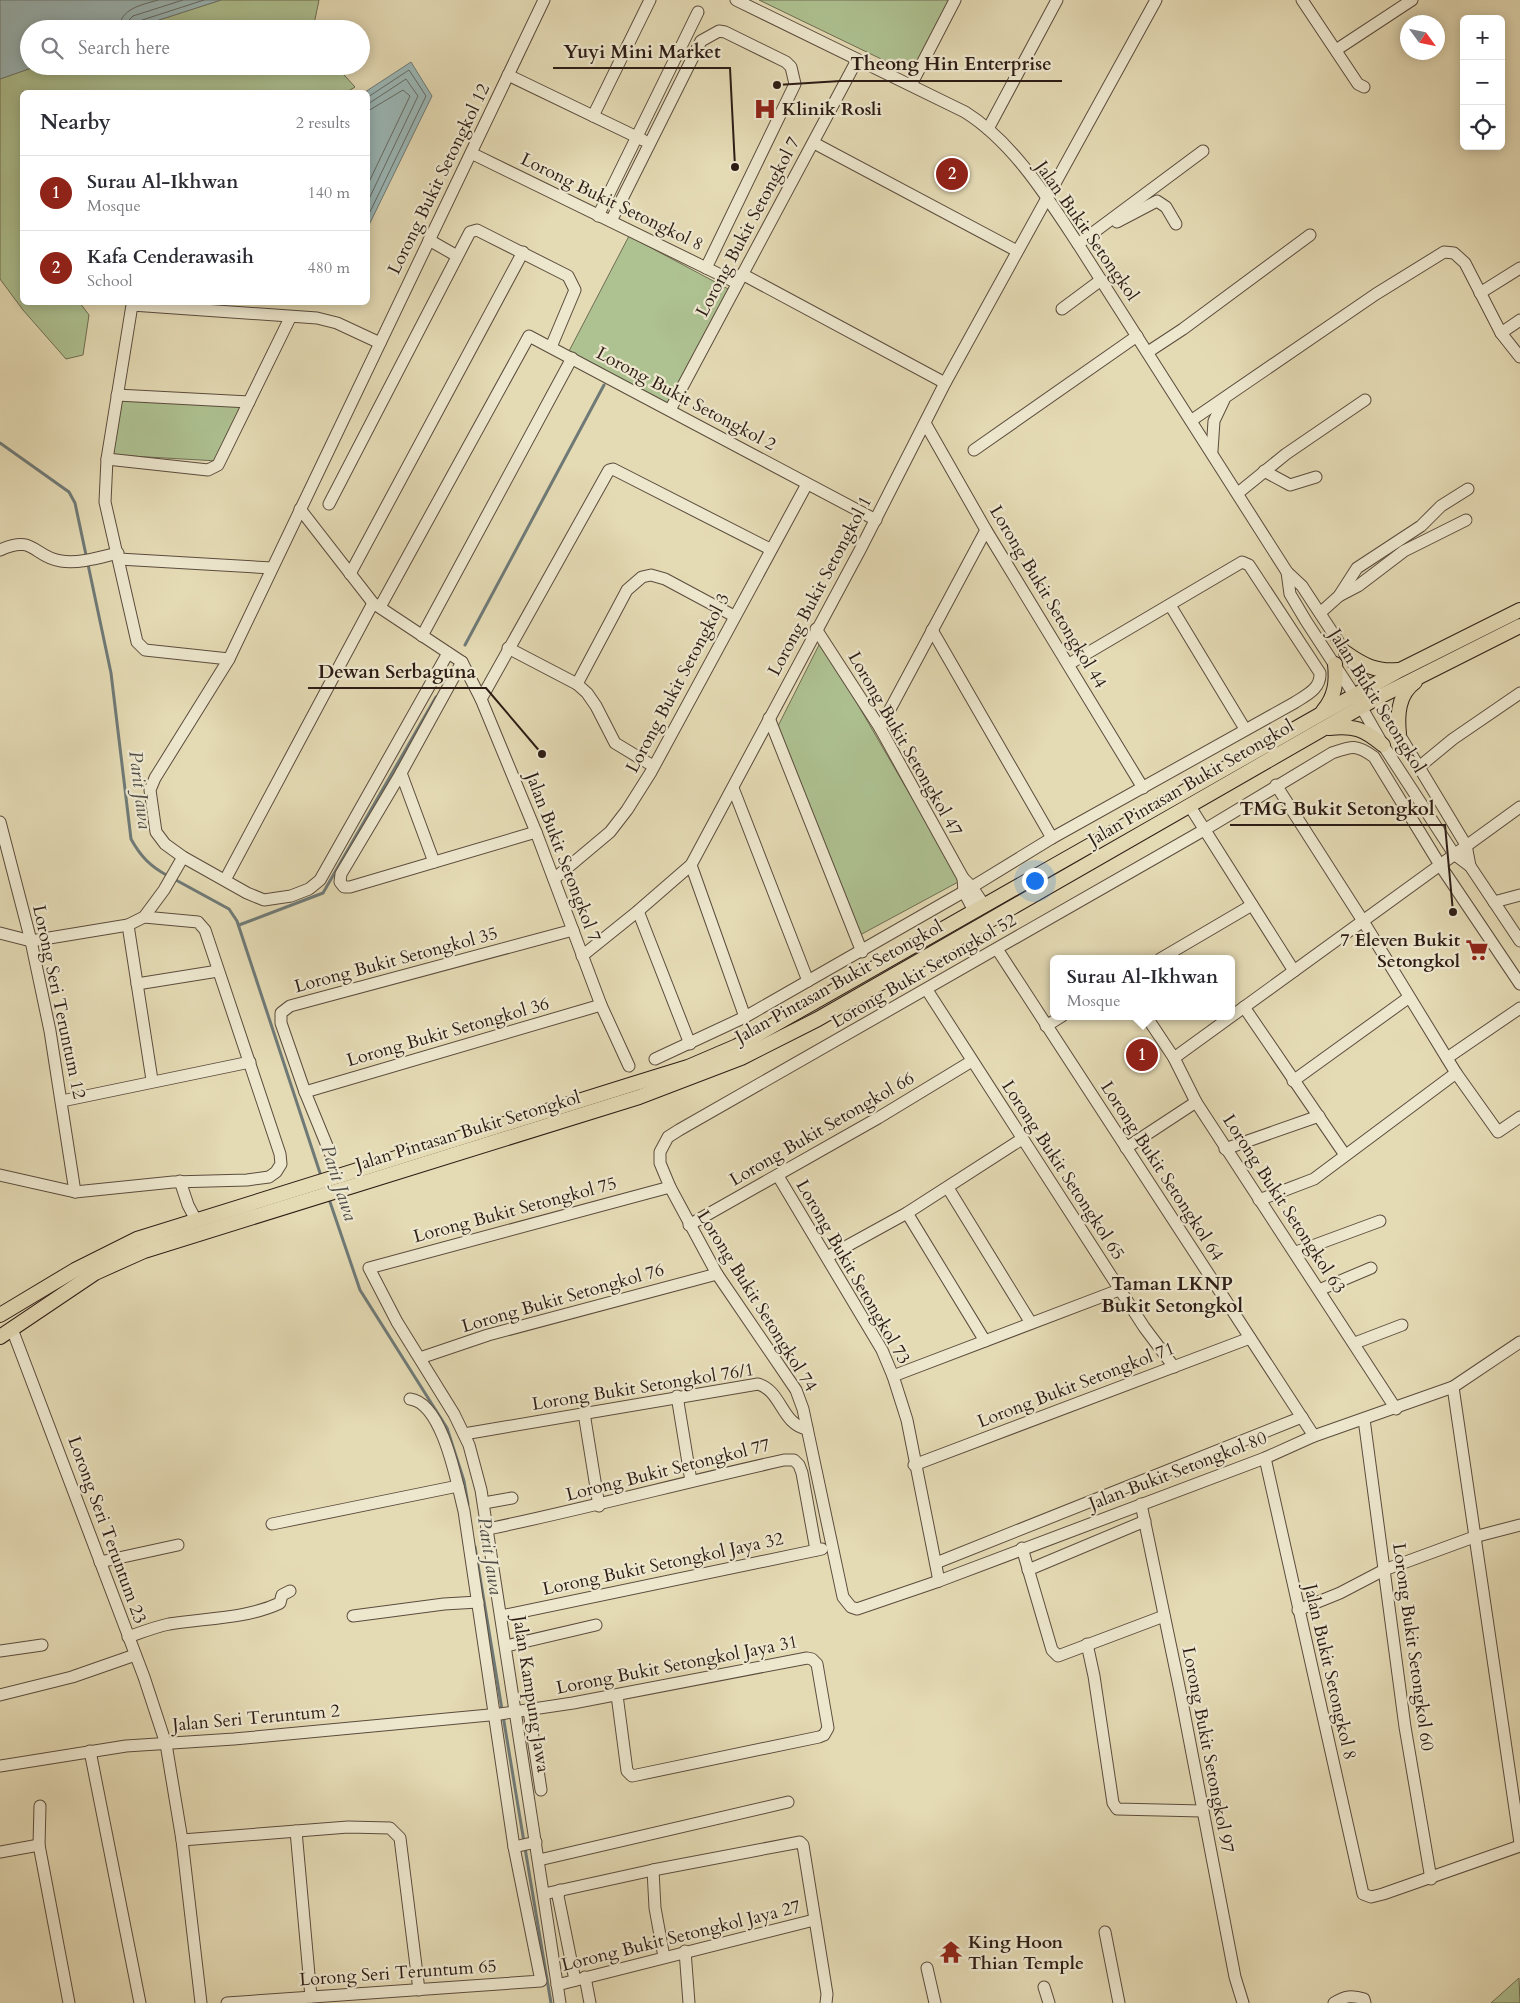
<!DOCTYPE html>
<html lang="en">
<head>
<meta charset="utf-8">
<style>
  :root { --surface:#fff; --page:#f7f7f7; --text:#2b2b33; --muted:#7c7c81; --line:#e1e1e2; --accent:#8f2418 }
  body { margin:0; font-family:Cardo,serif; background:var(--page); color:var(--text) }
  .controls { position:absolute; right:15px; top:15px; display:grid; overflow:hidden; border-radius:8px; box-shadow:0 2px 12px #0003 }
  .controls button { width:45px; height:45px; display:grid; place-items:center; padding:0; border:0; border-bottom:1px solid var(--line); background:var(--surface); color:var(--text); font:25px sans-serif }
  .compass { position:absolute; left:1400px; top:15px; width:45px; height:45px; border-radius:50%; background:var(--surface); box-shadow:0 2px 12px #0003; rotate:123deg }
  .you { position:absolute; left:1034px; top:880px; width:18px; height:18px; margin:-12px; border:4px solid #fff; border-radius:50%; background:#1a73e8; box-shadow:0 0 0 8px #1a73e833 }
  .badge { display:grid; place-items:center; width:32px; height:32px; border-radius:50%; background:var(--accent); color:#fff; font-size:16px; font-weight:700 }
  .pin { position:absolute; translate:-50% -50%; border:2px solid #fff; box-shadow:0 1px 5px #0006 }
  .popup { position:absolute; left:1050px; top:955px; width:185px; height:65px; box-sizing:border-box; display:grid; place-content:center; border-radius:8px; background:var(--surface); filter:drop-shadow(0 1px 4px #0005); font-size:16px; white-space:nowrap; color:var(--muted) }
  .popup b { font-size:19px; color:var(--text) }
  .popup::after { content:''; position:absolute; left:50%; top:100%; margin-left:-10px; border:10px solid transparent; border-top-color:var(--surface) }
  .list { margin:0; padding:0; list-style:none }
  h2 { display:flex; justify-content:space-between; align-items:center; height:65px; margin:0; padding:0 20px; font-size:21px }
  h2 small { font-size:16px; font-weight:400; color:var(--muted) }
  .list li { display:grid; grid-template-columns:32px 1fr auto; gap:15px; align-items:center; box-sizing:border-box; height:75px; padding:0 20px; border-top:1px solid var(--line) }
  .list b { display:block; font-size:19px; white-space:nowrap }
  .list p { margin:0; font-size:16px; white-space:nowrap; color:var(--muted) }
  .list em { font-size:16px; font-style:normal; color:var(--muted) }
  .icon { flex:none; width:28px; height:28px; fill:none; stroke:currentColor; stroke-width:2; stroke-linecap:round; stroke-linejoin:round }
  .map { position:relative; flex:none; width:1520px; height:2003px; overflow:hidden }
  .search { position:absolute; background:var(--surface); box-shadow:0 2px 12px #0003; left:20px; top:20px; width:350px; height:55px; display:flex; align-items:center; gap:12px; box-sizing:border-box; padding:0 18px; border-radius:28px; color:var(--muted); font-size:19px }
  .panel { position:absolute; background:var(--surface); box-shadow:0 2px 12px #0003; left:20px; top:90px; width:350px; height:215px; border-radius:8px }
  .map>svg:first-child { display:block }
  .green { fill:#aec191; stroke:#6e6e53 }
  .water { fill:#9bb8b8; stroke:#6f7a77 }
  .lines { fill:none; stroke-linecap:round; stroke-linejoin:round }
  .shore { stroke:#646a66; stroke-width:1 }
  .stream { stroke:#6f7a77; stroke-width:3 }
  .minor-casing { stroke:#5b4c3d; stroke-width:13 }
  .major-casing { stroke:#2d1c15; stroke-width:16 }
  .minor { stroke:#ede7ce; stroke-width:11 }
  .major { stroke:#e4dab4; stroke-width:14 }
  .labels { text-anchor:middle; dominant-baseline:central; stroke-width:4.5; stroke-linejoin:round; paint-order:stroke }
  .poi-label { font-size:18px; font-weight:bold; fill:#2d1c15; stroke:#ede7ce; text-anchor:start }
  .street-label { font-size:18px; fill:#2d1c15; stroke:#ede7ce }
  .water-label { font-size:19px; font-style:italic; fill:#4e4b46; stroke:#ede7ce }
  .neighbourhood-label { font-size:19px; font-weight:bold; fill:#2d1c15; stroke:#ede7ce }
  .leader { fill:none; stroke:#2d1c15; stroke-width:2 }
  .callout-dot { fill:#2d1c15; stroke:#ede7ce; stroke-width:2 }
  .callout-label { font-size:19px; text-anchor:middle; font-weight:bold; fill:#2d1c15; stroke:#ede7ce; stroke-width:4.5; stroke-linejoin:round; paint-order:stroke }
</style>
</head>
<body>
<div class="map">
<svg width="1520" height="2003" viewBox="0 0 1520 2003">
  <rect width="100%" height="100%" fill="#e4dab4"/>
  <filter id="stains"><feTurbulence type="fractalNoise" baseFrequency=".004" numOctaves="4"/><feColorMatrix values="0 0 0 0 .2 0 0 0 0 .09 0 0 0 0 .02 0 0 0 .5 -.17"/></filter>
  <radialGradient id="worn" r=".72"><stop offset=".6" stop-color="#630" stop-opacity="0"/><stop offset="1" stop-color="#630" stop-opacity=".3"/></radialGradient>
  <g class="green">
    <path d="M221 0H319L313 29H131Z"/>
    <path d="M759 0H952L918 66 906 71Z"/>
    <path d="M37 66H336L355 87 347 92H22V302L80 303 89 315 83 355 66 359 23 310 0 279V79Z"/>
    <path d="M629 236 732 291 670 406 568 353Z"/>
    <path d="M121 395 247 405 218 461 112 455Z"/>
    <path d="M821 641 960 881 860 935 776 730Z"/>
    <path d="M1519 1978 1520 2003H1491Z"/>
  </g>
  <g class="water">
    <path d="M0 0H221L131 29H29V66H37L0 79Z"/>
    <path d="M411 62 432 96 368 227V92H365Z"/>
  </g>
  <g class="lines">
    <g class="shore">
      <path d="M119 29C120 8 142 5 158 0"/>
      <path d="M126 29 128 21 133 16 183 0"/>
      <path d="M133 29 136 22 204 0"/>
      <path d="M368 97 409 70 426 96 368 216"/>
      <path d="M368 104 406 79 418 96 368 201"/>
      <path d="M368 111 403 90 410 96 368 184"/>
    </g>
    <g class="stream">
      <path d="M0 443 69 492 75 503 111 673 131 839C141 857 150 866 168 876"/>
      <path d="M465 645 604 385"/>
      <path d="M174 879 229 909 237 921 322 1179"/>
      <path d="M239 925 323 893 436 697"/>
      <path d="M329 1199 360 1290 447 1428 464 1481 468 1504"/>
      <path d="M475 1547 524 1842"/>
      <path d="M525 1848 551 2003"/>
    </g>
    <defs>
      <g id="minor">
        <path d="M736 0 965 112C1013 142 1047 197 1078 244L1287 572 1302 586 1399 734 1466 845 1470 866"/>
        <path d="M1302 0 1358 84 1364 87"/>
        <path d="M1336 50 1412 0"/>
        <path d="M508 75 643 140"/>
        <path d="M911 85 955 0"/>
        <path d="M593 116 650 0"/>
        <path d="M988 129 1057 0"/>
        <path d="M814 143 1017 251"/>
        <path d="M471 153 737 283"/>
        <path d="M598 216 698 12"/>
        <path d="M611 221 701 41 719 31 725 32 786 62 791 67 795 84 706 268"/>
        <path d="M1117 222 1157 201 1166 207 1176 224"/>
        <path d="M429 240 457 256"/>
        <path d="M1078 244 1203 151"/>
        <path d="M742 274 945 383"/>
        <path d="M1480 293 1520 268"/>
        <path d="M1062 309 1101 280"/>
        <path d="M1501 333 1520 320"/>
        <path d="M1148 352 1183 329 1310 235"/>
        <path d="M117 395 249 402"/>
        <path d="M670 410 857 60"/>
        <path d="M1192 420 1376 294 1444 252 1454 253 1465 263 1501 333 1520 357"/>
        <path d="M925 423 986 530 1143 788"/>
        <path d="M974 450 1137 336"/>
        <path d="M1212 451 1214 421 1224 400"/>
        <path d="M107 459 208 470 218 465 290 318"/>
        <path d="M1264 471 1290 485 1316 477"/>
        <path d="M1238 493 1286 454 1365 400"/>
        <path d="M329 504 470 232 477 230 568 276 575 290 551 347"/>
        <path d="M300 509 373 603 462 662 481 699 536 832 601 1005 629 1066"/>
        <path d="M0 550C35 534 33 557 61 561 79 564 101 557 118 553"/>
        <path d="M119 559 272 568"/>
        <path d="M1287 572 1290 594 1306 621 1355 696 1383 745 1454 854 1470 866 1520 941"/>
        <path d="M350 574 523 252"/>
        <path d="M1339 596 1358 586 1404 551 1466 520"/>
        <path d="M1170 605 1245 729"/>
        <path d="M380 607 529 336 876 520"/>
        <path d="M1320 613 1339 596 1357 568 1421 526 1441 506 1468 489"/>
        <path d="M816 629 880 728 963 878"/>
        <path d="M932 630 1052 838"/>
        <path d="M422 636 572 358"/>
        <path d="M508 648 577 684 587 693 596 706 615 743 653 766"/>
        <path d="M448 653 320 880 309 889 291 896 264 900 247 893 183 857 165 844 156 832 150 790 155 778 229 659 544 0"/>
        <path d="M229 659 145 650 137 642 105 502 107 459 132 305 317 318 337 323 380 343"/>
        <path d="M462 662 401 773 341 874 340 882 344 887H350L536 832"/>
        <path d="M577 684 627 590 642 577 651 575 665 579 734 616"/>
        <path d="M481 699 609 470 613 469 770 549"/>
        <path d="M769 718 862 952"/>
        <path d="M880 728 986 530"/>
        <path d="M1419 767 1453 739 1520 693"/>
        <path d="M401 773 434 862"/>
        <path d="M1276 785 1363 921 1456 1073 1498 1132 1520 1117"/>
        <path d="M733 788 808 981"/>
        <path d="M1189 805 1294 971"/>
        <path d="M0 822 31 941 50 1031 75 1192"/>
        <path d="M691 865 745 1017"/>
        <path d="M554 879 610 832 627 810 651 772 807 484"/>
        <path d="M225 880 373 603"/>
        <path d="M1494 902 1520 895"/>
        <path d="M638 911 690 1044"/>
        <path d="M974 911 964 892 963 878 972 887 984 905"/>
        <path d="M128 925 152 1080"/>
        <path d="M0 933 31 941 128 925 144 917 164 890 183 857"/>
        <path d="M997 949 1314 1436"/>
        <path d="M582 956 638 911 691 865 860 550 945 383 1156 0"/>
        <path d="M1160 959 1252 905"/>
        <path d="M137 984 218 971"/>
        <path d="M1520 984 1440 865 1374 757C1356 744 1352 746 1332 753L1204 830 679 1130 668 1137 660 1152V1163L670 1187 717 1274 796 1390 803 1409 843 1597 851 1607 857 1609 939 1581 1265 1458 1314 1436 1453 1387 1520 1342"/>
        <path d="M927 990 1144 1327 1174 1367"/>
        <path d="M1244 1007 1345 1155"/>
        <path d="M1146 1016 1174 1058 1196 1102 1396 1409"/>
        <path d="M1046 1026 1062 1016"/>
        <path d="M1174 1058 1520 807"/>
        <path d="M1447 1058 1520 1008"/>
        <path d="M655 1059 745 1017 972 887 1052 838 1294 703C1306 695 1321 689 1320 673L1249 565 1242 562 1069 664"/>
        <path d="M1293 1081 1408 998"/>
        <path d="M305 1092 601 1005"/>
        <path d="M62 1101 250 1062"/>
        <path d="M1126 1148 1196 1102"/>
        <path d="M1225 1149 1319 1116"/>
        <path d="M330 1153 305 1092 281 1023V1013L290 1006 573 930"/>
        <path d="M0 1175 75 1192 173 1182 247 1180 269 1177 276 1172 281 1164 280 1154 205 930 198 922 144 917"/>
        <path d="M778 1176 882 1350 893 1376 907 1420 939 1581"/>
        <path d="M180 1181 188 1205 196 1220"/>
        <path d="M948 1188 1031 1323"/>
        <path d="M1259 1200 1314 1179 1456 1073"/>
        <path d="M907 1213 985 1341"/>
        <path d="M689 1225 878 1118 972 1061"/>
        <path d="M1296 1252 1380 1221"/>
        <path d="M827 1257 907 1213 1022 1139"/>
        <path d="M1319 1290 1371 1268"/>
        <path d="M12 1329 144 1677 166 1744 182 1840 201 2003"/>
        <path d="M1355 1343 1402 1325"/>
        <path d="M420 1358 488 1335 717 1274"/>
        <path d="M893 1376 1119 1290"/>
        <path d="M1453 1387 1520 1843"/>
        <path d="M677 1396 691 1481"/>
        <path d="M584 1413 599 1506"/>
        <path d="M1364 1419 1405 1727 1431 1879"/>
        <path d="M464 1434 758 1384C782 1391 781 1424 807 1429"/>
        <path d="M1265 1458 1363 1894 1371 1897 1383 1894 1520 1846"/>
        <path d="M914 1465 1250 1338"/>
        <path d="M484 1503 512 1498"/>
        <path d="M1141 1504 1180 1691 1235 1977 1243 2003"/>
        <path d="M272 1524 458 1486"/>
        <path d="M488 1529C588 1508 685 1482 784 1460H794L799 1465 802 1473 816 1550"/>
        <path d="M1022 1548 1052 1650 1058 1656 1164 1616"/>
        <path d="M100 1562 178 1545"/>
        <path d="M936 1563 1302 1417"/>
        <path d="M1028 1570 1145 1521"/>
        <path d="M1298 1610 1340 1593 1384 1570 1474 1537 1520 1525"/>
        <path d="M353 1616 444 1604 478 1602"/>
        <path d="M501 1616 822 1549"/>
        <path d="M128 1637C142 1632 155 1627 169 1624 205 1618 246 1619 280 1603L282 1595 290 1591"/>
        <path d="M1087 1644 1094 1676 1113 1803 1117 1809 1202 1811"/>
        <path d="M506 1646 596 1625"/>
        <path d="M0 1651 42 1645"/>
        <path d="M0 1695 72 1677 135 1655"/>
        <path d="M529 1711 541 1790"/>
        <path d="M90 1751 140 2003"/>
        <path d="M0 1766 126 1746 234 1739 500 1714 573 1703 807 1658 812 1659 817 1664 828 1728 824 1735 819 1737 632 1776 627 1771 617 1695"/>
        <path d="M296 1831 311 1997"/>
        <path d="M182 1840 348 1827 390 1828 400 1838 419 1990"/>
        <path d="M39 1845 40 1806"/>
        <path d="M514 1847 536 1842"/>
        <path d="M0 1852 39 1845 69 2003"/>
        <path d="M539 1860 788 1802"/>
        <path d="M653 1870 655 1908 664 1957"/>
        <path d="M560 1890 558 1896 575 1980"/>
        <path d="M544 1894 653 1870 800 1842 803 1845 827 1994 826 2003"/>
        <path d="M1105 1932 1119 2003"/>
        <path d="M685 1951 689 2003"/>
        <path d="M927 1968 935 2003"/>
        <path d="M585 1977 590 2003"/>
        <path d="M557 1985 814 1920"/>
        <path d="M1044 1987 1049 2003"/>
        <path d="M227 2003 541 1981 514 1847 464 1511C457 1484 443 1403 410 1399"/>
        <path d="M560 2003 481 1490 469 1445 454 1414 397 1322 369 1268 670 1187"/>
        <path d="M1334 2003C1345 1996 1352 1995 1364 1999L1365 2003"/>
      </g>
      <g id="major">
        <path d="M1346 653C1363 665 1376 672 1398 670"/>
        <path d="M1323 711C1335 697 1337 682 1335 664"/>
        <path d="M1329 728C1354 725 1364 729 1383 745"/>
        <path d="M1399 734C1397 715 1398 694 1415 682"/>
        <path d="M0 1315 75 1270 137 1239 633 1084 688 1067 737 1046 1321 714 1400 670 1520 610"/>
        <path d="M0 1337 95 1273 144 1251 639 1097 741 1058 818 1019 1375 699 1520 626"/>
      </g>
    </defs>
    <use href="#minor" class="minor-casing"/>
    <use href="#major" class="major-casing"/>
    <use href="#minor" class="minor"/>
    <use href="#major" class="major"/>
  </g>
  <defs>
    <symbol id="hospital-bare" viewBox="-9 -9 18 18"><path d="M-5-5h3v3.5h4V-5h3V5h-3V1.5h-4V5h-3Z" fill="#8f2418" stroke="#ede7ce" stroke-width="2.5" paint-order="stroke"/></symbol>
    <symbol id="supermarket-bare" viewBox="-9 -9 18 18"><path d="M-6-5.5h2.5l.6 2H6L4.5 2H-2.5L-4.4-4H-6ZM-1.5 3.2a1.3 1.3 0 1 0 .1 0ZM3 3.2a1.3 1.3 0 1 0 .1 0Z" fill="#8f2418" stroke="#ede7ce" stroke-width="2.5" paint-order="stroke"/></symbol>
    <symbol id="temple-bare" viewBox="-9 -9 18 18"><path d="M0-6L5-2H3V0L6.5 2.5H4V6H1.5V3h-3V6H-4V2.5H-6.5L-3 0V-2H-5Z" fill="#8f2418" stroke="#ede7ce" stroke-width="2.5" paint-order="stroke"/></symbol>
  </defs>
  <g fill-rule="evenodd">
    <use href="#hospital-bare" x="749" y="93" width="32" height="32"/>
    <use href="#supermarket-bare" x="1461" y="934" width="32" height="32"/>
    <use href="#temple-bare" x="935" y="1936" width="32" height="32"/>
  </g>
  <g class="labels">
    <g class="poi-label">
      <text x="782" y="109">Klinik Rosli</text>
      <text x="1460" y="940" text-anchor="end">7 Eleven Bukit<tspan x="1460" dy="21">Setongkol</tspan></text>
      <text x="968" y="1942">King Hoon<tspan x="968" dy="21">Thian Temple</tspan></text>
    </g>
    <g class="street-label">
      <text transform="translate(439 179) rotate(-64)">Lorong Bukit Setongkol 12</text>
      <text transform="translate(612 202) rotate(26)">Lorong Bukit Setongkol 8</text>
      <text transform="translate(748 227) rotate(-62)">Lorong Bukit Setongkol 7</text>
      <text transform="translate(1087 231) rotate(55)">Jalan Bukit Setongkol</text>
      <text transform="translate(686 399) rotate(28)">Lorong Bukit Setongkol 2</text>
      <text transform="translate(820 586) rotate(-62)">Lorong Bukit Setongkol 1</text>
      <text transform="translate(1048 597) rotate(59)">Lorong Bukit Setongkol 44</text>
      <text transform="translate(678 683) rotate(-62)">Lorong Bukit Setongkol 3</text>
      <text transform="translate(1377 701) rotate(58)">Jalan Bukit Setongkol</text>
      <text transform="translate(905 744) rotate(60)">Lorong Bukit Setongkol 47</text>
      <text transform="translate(1191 783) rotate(-30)">Jalan Pintasan Bukit Setongkol</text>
      <text transform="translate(563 857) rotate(69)">Jalan Bukit Setongkol 7</text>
      <text transform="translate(396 960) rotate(-15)">Lorong Bukit Setongkol 35</text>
      <text transform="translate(924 971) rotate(-30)">Lorong Bukit Setongkol 52</text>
      <text transform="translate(839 982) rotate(-29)">Jalan Pintasan Bukit Setongkol</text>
      <text transform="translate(59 1002) rotate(78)">Lorong Seri Teruntum 12</text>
      <text transform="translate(448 1032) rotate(-16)">Lorong Bukit Setongkol 36</text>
      <text transform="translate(822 1129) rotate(-30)">Lorong Bukit Setongkol 66</text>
      <text transform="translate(468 1131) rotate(-17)">Jalan Pintasan Bukit Setongkol</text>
      <text transform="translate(1063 1170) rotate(57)">Lorong Bukit Setongkol 65</text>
      <text transform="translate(1162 1171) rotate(57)">Lorong Bukit Setongkol 64</text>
      <text transform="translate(1284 1204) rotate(57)">Lorong Bukit Setongkol 63</text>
      <text transform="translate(515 1210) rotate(-15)">Lorong Bukit Setongkol 75</text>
      <text transform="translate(853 1272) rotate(60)">Lorong Bukit Setongkol 73</text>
      <text transform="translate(563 1298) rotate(-16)">Lorong Bukit Setongkol 76</text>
      <text transform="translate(757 1301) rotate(58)">Lorong Bukit Setongkol 74</text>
      <text transform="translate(1076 1385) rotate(-21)">Lorong Bukit Setongkol 71</text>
      <text transform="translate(643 1387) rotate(-9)">Lorong Bukit Setongkol 76/1</text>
      <text transform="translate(668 1470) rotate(-14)">Lorong Bukit Setongkol 77</text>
      <text transform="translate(1178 1471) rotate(-21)">Jalan Bukit Setongkol 80</text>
      <text transform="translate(107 1530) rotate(70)">Lorong Seri Teruntum 23</text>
      <text transform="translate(663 1564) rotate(-12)">Lorong Bukit Setongkol Jaya 32</text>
      <text transform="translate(1413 1647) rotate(82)">Lorong Bukit Setongkol 60</text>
      <text transform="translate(677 1665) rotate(-11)">Lorong Bukit Setongkol Jaya 31</text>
      <text transform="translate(1330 1672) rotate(77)">Jalan Bukit Setongkol 8</text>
      <text transform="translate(531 1694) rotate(81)">Jalan Kampung Jawa</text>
      <text transform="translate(256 1718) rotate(-5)">Jalan Seri Teruntum 2</text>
      <text transform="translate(1208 1750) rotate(79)">Lorong Bukit Setongkol 97</text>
      <text transform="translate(681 1936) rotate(-14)">Lorong Bukit Setongkol Jaya 27</text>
      <text transform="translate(398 1973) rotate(-4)">Lorong Seri Teruntum 65</text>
    </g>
    <g class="water-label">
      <text transform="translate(140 790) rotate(83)">Parit Jawa</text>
      <text transform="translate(339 1183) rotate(72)">Parit Jawa</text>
      <text transform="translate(490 1556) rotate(81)">Parit Jawa</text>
    </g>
    <g class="neighbourhood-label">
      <text x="1172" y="1284">Taman LKNP<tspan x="1172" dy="22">Bukit Setongkol</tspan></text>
    </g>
  </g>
  <path class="leader" d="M735 167L730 68H553M777 85L840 81H1062M542 754L486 688H308M1453 912L1445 825H1230"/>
  <g class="callout-dot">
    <circle cx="735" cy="167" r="5"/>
    <circle cx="777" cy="85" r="5"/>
    <circle cx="542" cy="754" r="5"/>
    <circle cx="1453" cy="912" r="5"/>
  </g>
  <g class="callout-label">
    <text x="642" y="58">Yuyi Mini Market</text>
    <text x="951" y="70">Theong Hin Enterprise</text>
    <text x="397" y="678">Dewan Serbaguna</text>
    <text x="1337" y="815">TMG Bukit Setongkol</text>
  </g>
  <rect width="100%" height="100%" filter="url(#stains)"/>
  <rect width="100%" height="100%" fill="url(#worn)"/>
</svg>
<div class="controls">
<button>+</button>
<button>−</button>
<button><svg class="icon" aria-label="locate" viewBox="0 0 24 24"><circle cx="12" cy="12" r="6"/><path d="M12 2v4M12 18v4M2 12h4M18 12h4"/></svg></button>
</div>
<svg class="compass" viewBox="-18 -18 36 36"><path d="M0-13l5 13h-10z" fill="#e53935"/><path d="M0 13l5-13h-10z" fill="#7c7c81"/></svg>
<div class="you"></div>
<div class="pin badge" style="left:1142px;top:1055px">1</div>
<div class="popup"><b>Surau Al-Ikhwan</b>Mosque</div>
<div class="pin badge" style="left:952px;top:174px">2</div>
<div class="search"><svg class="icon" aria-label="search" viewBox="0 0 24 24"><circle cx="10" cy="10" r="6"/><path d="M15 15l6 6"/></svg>Search here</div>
<section class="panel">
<h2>Nearby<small>2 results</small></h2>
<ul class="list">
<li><span class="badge">1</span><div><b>Surau Al-Ikhwan</b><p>Mosque</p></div><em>140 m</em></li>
<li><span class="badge">2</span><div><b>Kafa Cenderawasih</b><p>School</p></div><em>480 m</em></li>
</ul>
</section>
</div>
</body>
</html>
